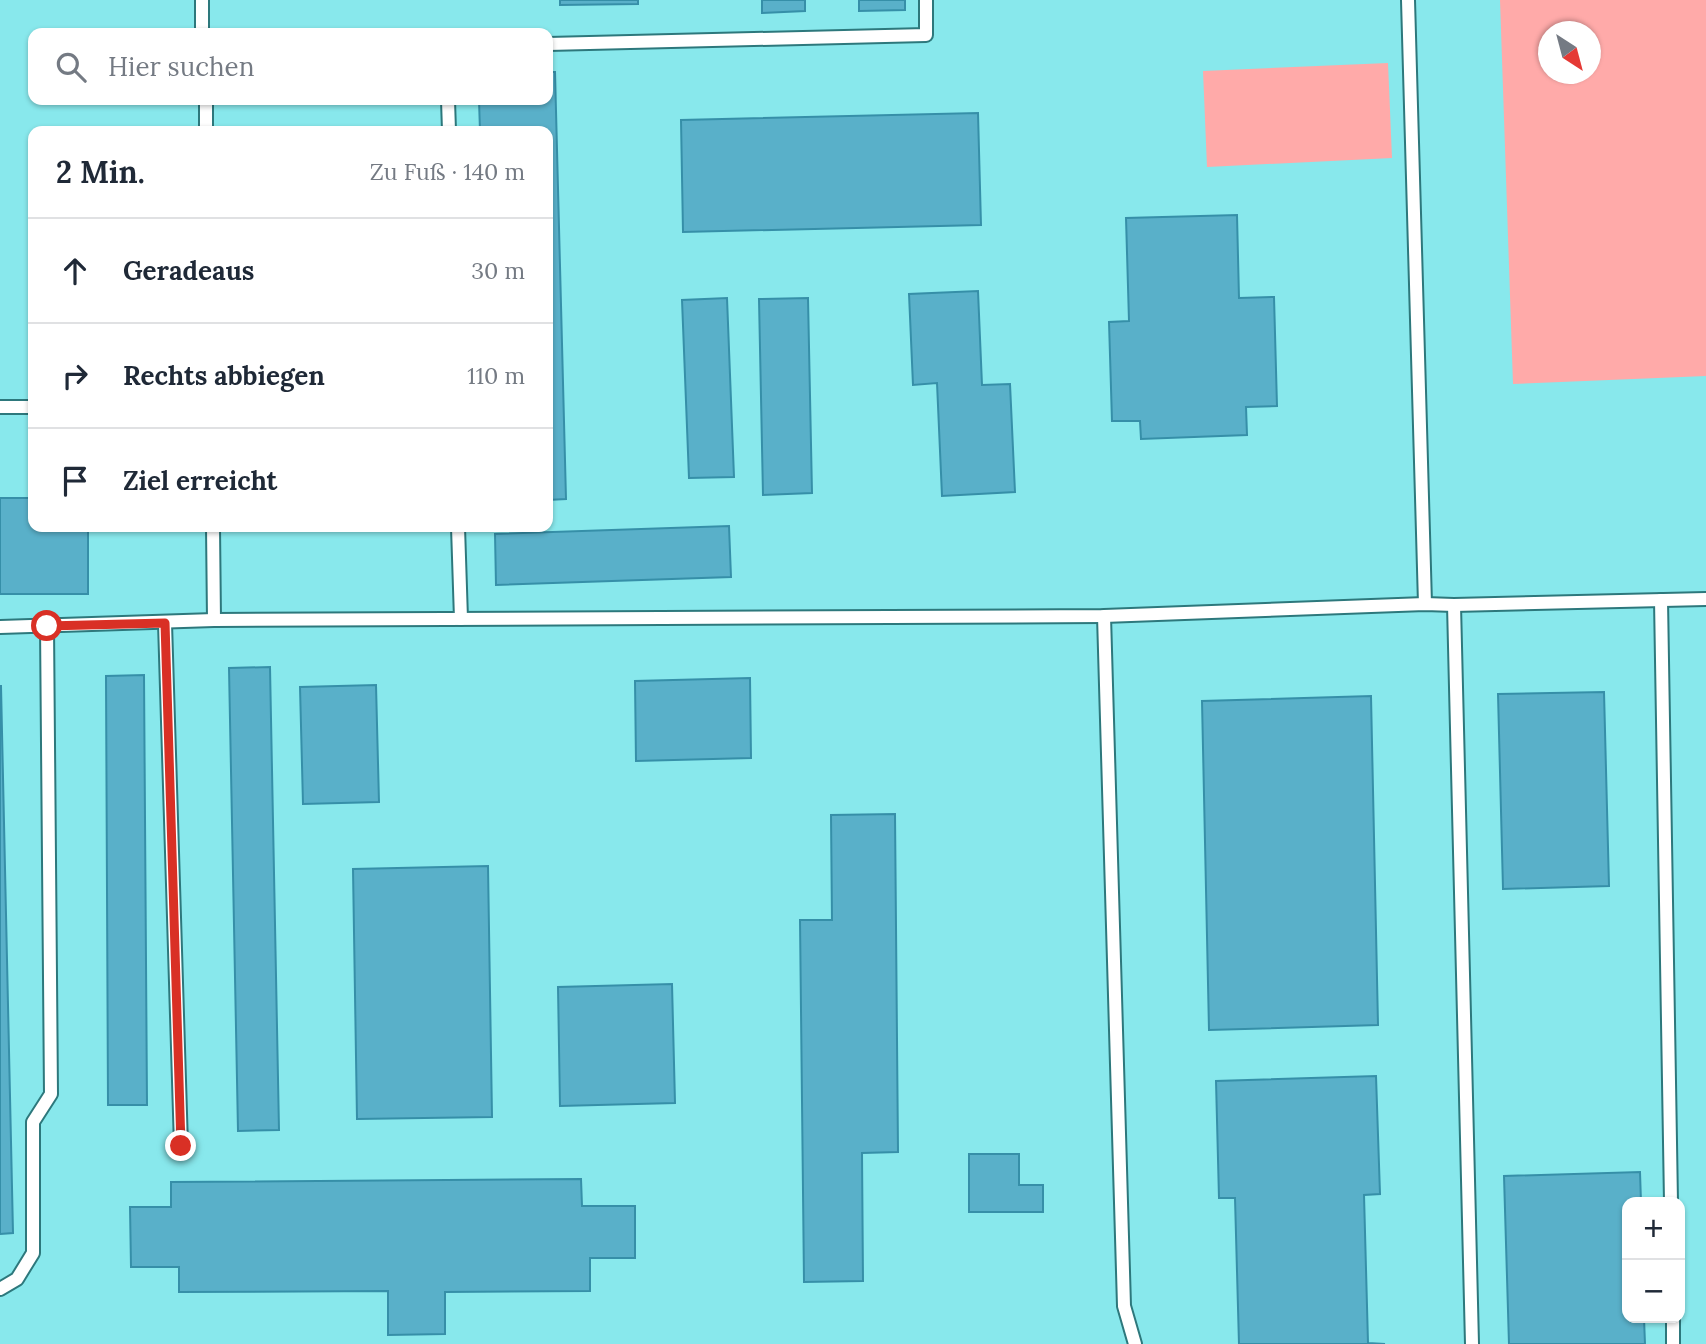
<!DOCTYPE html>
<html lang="de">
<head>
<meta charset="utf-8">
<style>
  :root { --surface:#fff; --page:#f2f2f3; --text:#1f2937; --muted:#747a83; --line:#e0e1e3 }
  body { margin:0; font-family:Lora,serif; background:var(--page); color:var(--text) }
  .controls { position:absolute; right:21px; bottom:21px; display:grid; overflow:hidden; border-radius:14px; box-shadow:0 2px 5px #0004 }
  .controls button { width:63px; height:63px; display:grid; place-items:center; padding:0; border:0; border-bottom:2px solid var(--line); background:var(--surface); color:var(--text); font:35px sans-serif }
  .compass { position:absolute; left:1538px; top:21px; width:63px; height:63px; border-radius:50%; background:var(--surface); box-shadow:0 2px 5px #0004; rotate:144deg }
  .stop { position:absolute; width:21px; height:21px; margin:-16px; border:5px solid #d93025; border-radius:50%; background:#fff }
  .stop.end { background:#d93025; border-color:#fff; box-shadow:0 2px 7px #0008 }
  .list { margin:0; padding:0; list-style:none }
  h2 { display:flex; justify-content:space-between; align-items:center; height:91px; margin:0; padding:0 28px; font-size:30px }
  h2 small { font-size:23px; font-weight:400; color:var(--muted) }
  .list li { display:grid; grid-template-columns:46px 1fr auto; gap:21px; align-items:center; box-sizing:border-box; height:105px; padding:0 28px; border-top:2px solid var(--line) }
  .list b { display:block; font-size:26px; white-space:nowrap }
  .list em { font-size:23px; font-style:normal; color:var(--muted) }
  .icon { flex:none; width:38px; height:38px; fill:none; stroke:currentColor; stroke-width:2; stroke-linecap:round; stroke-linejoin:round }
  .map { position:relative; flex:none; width:1706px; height:1344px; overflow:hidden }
  .search { position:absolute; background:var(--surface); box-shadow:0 2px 5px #0004; left:28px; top:28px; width:525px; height:77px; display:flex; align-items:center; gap:18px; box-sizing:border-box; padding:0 24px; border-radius:14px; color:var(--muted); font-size:26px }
  .panel { position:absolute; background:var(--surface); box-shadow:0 2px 5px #0004; left:28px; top:126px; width:525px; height:406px; border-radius:14px }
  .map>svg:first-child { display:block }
  .green { fill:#ffaaa9; fill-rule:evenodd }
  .building { fill:#59b0c9; stroke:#368fa8; stroke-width:2 }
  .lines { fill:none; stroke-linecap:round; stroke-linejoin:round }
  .lane-casing { stroke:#2d787c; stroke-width:16 }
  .lane { stroke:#fff; stroke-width:12 }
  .route { stroke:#d93025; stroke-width:9 }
</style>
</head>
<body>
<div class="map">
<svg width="1706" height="1344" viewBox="0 0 1706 1344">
  <rect width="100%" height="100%" fill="#88e8ec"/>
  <g class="green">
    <path d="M1500 0H1706V376L1513 384ZM1548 32H1590V74H1548Z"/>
    <path d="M1388 63 1392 158 1207 167 1203 71Z"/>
  </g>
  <g class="building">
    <path d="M560 0H638V4L560 5Z"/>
    <path d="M762 0H805V11L762 13Z"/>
    <path d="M859 0H905V10L859 11Z"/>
    <path d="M548 72H555L566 499 548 500V131H480L479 100H548Z"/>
    <path d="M978 113 981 225 683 232 681 120Z"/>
    <path d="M1237 215 1239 298 1274 297 1277 406 1246 407 1247 435 1141 439 1140 421H1112L1109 322 1129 321 1126 218Z"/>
    <path d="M978 291 982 385 1010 384 1015 492 942 496 937 383 913 385 909 294Z"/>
    <path d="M727 298 734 477 689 478 682 300Z"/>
    <path d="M808 298 812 493 763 495 759 299Z"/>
    <path d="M0 498H33V527H88V594H0Z"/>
    <path d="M729 526 731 577 496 585 495 534Z"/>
    <path d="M270 667 279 1130 238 1131 229 668Z"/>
    <path d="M144 675 147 1105H108L106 676Z"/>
    <path d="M750 678 751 758 636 761 635 681Z"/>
    <path d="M376 685 379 802 303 804 300 687Z"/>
    <path d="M1 686 13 1233 0 1234V686Z"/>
    <path d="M1604 692 1609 886 1503 889 1498 694Z"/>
    <path d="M1371 696 1378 1025 1209 1030 1202 701Z"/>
    <path d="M895 814 898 1152 862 1153 863 1281 804 1282 800 920H832L831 815Z"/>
    <path d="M488 866 492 1117 357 1119 353 869Z"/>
    <path d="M672 984 675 1103 560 1106 558 987Z"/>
    <path d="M1376 1076 1380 1194 1364 1195 1368 1343 1385 1344H1239L1235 1198H1219L1216 1081Z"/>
    <path d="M969 1154H1019V1185H1043V1212H969Z"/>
    <path d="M1640 1172 1641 1202H1627V1318H1644L1645 1344H1509L1504 1176Z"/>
    <path d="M581 1179 582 1206H635V1258H590V1291L445 1292V1334L388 1335V1291L179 1292V1267H131L130 1207H171V1182Z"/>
  </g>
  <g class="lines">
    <defs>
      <g id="lane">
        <path d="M202 0V33"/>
        <path d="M1408 0 1425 604"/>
        <path d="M548 44 926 35V0"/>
        <path d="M206 100V131"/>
        <path d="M448 100 449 131"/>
        <path d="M0 407H33"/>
        <path d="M213 527 214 620"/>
        <path d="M458 527 461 619"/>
        <path d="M1661 600 1671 1202"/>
        <path d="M1454 605 1472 1344"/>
        <path d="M1104 616 1124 1306 1135 1344"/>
        <path d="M165 623 181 1146"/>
        <path d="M0 627 214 620 1104 616 1425 604 1454 605 1706 599"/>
        <path d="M0 1289 17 1279 33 1253V1122L51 1094 47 626"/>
        <path d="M1673 1318V1344"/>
      </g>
    </defs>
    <use href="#lane" class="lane-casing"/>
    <use href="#lane" class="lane"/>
  </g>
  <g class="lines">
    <path class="route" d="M47 626 165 623 181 1146"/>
  </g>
</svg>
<div class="controls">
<button>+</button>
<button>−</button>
</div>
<svg class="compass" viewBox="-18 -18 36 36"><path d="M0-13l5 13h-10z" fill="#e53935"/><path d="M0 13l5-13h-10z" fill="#747a83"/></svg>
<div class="stop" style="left:47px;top:626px"></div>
<div class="stop end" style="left:181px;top:1146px"></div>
<div class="search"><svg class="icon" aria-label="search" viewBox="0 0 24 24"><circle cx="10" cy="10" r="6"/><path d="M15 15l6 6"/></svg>Hier suchen</div>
<section class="panel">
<h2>2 Min.<small>Zu Fuß · 140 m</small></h2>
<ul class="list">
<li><svg class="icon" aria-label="ahead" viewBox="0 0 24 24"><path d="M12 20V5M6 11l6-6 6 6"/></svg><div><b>Geradeaus</b></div><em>30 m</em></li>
<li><svg class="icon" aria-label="right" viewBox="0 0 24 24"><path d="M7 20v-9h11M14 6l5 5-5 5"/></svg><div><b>Rechts abbiegen</b></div><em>110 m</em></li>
<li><svg class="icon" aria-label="arrive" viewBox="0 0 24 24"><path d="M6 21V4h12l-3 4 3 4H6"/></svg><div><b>Ziel erreicht</b></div></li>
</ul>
</section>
</div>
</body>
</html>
